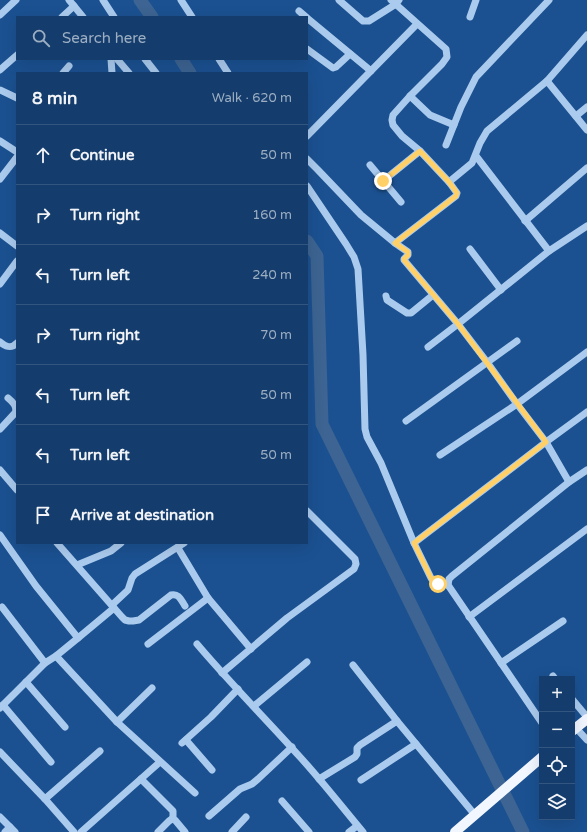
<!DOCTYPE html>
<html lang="en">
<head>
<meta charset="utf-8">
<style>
  :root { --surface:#143d6d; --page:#214875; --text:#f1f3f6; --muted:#9daec2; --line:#335680 }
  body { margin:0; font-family:"Varela Round",sans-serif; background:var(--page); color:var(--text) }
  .controls { position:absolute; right:12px; bottom:12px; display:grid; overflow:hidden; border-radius:0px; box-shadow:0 4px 16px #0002 }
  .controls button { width:36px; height:36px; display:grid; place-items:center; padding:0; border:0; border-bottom:1px solid var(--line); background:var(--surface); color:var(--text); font:20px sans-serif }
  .stop { position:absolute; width:12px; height:12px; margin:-9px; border:3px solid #ffd068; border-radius:50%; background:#fff }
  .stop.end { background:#ffd068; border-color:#fff; box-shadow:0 1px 4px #0008 }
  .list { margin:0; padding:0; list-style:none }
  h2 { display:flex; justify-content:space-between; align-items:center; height:52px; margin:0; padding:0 16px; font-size:17px }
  h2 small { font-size:13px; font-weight:400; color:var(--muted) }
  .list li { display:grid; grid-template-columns:26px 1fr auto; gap:12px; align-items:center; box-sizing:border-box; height:60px; padding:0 16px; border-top:1px solid var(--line) }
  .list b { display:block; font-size:15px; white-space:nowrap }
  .list em { font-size:13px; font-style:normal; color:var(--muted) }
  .icon { flex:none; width:22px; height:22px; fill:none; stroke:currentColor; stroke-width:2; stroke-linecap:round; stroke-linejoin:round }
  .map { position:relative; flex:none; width:587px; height:832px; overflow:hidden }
  .search { position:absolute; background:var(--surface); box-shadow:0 4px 16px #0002; left:16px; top:16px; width:292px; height:44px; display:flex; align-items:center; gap:10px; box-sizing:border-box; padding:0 14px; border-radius:0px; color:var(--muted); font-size:15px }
  .panel { position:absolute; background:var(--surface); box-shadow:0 4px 16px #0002; left:16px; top:72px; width:292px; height:472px; border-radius:0px }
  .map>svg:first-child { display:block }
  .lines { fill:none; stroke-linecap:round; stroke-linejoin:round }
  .river { stroke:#3d6492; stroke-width:13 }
  .minor { stroke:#abcbee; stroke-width:7 }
  .major { stroke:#f2f7ff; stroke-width:10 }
  .route { stroke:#ffd068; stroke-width:5 }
</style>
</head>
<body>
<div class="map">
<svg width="587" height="832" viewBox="0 0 587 832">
  <rect width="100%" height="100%" fill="#1b5191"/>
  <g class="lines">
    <g class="river">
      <path d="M140 0 152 17"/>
      <path d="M181 59 190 73"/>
      <path d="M307 241 317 256 322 424 523 832"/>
    </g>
    <g class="minor">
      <path d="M103 0 114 17"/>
      <path d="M181 0 192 17"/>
      <path d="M339 0 363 21H369L396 4 399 0"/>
      <path d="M391 0 446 49 447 57 442 64 410 96 393 115 392 120 393 125 402 136 420 151 449 182"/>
      <path d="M74 6 83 17"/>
      <path d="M299 11 306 17"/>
      <path d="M0 15 16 0"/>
      <path d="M62 17 74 6 69 0"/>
      <path d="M470 17 476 0"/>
      <path d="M307 18 371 71"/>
      <path d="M307 49 333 68 336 67 350 54"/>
      <path d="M111 59 112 73"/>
      <path d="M117 59 129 73"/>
      <path d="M145 59 156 73"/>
      <path d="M219 59 228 73"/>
      <path d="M0 70 17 55"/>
      <path d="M63 73 69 66"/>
      <path d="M547 81 587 130"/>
      <path d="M0 90 17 98"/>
      <path d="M410 96 430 115 454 125"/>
      <path d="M576 116 587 107"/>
      <path d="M307 136 417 24"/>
      <path d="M0 141 17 152"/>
      <path d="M446 145 461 107 476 77 549 0"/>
      <path d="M476 156 549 251"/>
      <path d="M307 159 318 170 361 215 395 243"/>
      <path d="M370 165 401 202"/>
      <path d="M0 179 17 157"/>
      <path d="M383 181 420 151"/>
      <path d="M307 186 346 244 354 257 358 269 363 355 365 429 367 437 381 463 414 543 431 578 435 583 448 585"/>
      <path d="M525 221 587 168"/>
      <path d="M0 233 17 246"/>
      <path d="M470 249 501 290"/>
      <path d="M0 284 17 261"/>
      <path d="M386 296 387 300 407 313H411L433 295"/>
      <path d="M0 342C6 347 11 349 17 343"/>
      <path d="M428 347 458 324 549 251 587 226"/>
      <path d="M406 421 517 341"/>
      <path d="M0 429 15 413C18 407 13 402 8 398"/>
      <path d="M440 455 517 404 587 352"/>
      <path d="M0 470 17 490"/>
      <path d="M569 482 546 442 517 404 487 362 458 324 404 260V259L408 255V252L395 243 456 196 457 193 449 182 472 163 480 143 487 131 547 81 587 35"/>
      <path d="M0 535 36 586 78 638"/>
      <path d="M57 543 122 617 125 620 129 621H133L139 620 171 595C179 593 181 600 185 606"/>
      <path d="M414 543 546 442 587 412"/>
      <path d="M178 548 208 598 251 649"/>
      <path d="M77 565 111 551 121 543"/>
      <path d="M112 605 128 590 132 578 135 574 184 543"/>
      <path d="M2 607 45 663"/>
      <path d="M469 617 587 529"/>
      <path d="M148 644 208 598"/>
      <path d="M197 644C230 683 266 719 300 757 322 781 342 807 363 832"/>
      <path d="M56 656 117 722 195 793"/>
      <path d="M501 663 563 621"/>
      <path d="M353 665 397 721 475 815"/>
      <path d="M222 673 287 618 354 569 356 564 355 559 307 511"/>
      <path d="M553 676 555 679"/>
      <path d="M26 682 65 727"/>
      <path d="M572 699 587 717"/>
      <path d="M3 705 51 762"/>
      <path d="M254 706 307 662"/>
      <path d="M0 708 45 663 56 656 78 638 114 608"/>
      <path d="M117 722 152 688"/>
      <path d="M542 723 448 585 449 579 452 576 569 482 587 470"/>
      <path d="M576 728 587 740"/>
      <path d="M186 740 212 770"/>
      <path d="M182 743 211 717 238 689"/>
      <path d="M0 752 45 799 74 832"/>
      <path d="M141 779 173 811V817L172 819"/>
      <path d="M319 779 355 757 357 754V748L360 745 397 721"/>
      <path d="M361 780 416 744"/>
      <path d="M45 799 100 751"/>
      <path d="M282 801 309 832"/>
      <path d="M209 816 240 789 252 784 258 779 292 747"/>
      <path d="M0 817 10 827"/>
      <path d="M5 832 10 827 15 832"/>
      <path d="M81 832 160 762"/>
      <path d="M158 832 169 821 172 819 175 820 185 832"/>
      <path d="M232 832 246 817"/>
      <path d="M349 832 357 826"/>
    </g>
    <g class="major">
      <path d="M572 731 587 719"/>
      <path d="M455 832 542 757"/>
    </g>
  </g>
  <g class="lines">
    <path class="route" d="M383 181 420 151 449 182 457 193 456 196 395 243 408 252V255L404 259V260L458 324 546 442 414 543 431 578 433 581 438 584"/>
  </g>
</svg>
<div class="controls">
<button>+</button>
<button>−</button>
<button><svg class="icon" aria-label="locate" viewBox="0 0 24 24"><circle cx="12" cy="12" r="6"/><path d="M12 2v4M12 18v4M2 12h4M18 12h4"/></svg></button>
<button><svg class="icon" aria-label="layers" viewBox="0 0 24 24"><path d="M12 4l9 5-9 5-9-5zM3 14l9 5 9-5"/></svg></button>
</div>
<div class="stop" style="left:438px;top:584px"></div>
<div class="stop end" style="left:383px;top:181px"></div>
<div class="search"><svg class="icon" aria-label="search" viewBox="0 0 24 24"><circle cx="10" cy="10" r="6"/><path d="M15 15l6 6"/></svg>Search here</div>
<section class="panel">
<h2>8 min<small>Walk · 620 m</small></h2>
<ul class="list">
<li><svg class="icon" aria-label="ahead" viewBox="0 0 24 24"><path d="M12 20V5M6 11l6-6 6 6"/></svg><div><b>Continue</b></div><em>50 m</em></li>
<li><svg class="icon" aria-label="right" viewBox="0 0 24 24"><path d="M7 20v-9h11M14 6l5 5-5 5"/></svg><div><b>Turn right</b></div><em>160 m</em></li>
<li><svg class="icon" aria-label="left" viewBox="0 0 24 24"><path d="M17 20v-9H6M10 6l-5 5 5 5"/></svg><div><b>Turn left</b></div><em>240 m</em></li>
<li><svg class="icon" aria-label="right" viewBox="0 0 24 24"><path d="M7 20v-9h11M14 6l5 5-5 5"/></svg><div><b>Turn right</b></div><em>70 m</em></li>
<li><svg class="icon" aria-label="left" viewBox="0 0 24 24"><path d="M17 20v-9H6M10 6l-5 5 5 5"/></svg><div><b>Turn left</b></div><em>50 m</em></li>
<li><svg class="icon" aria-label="left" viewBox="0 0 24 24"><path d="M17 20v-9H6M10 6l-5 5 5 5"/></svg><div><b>Turn left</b></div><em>50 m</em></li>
<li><svg class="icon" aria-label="arrive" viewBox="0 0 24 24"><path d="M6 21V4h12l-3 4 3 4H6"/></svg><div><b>Arrive at destination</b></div></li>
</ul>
</section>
</div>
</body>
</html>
